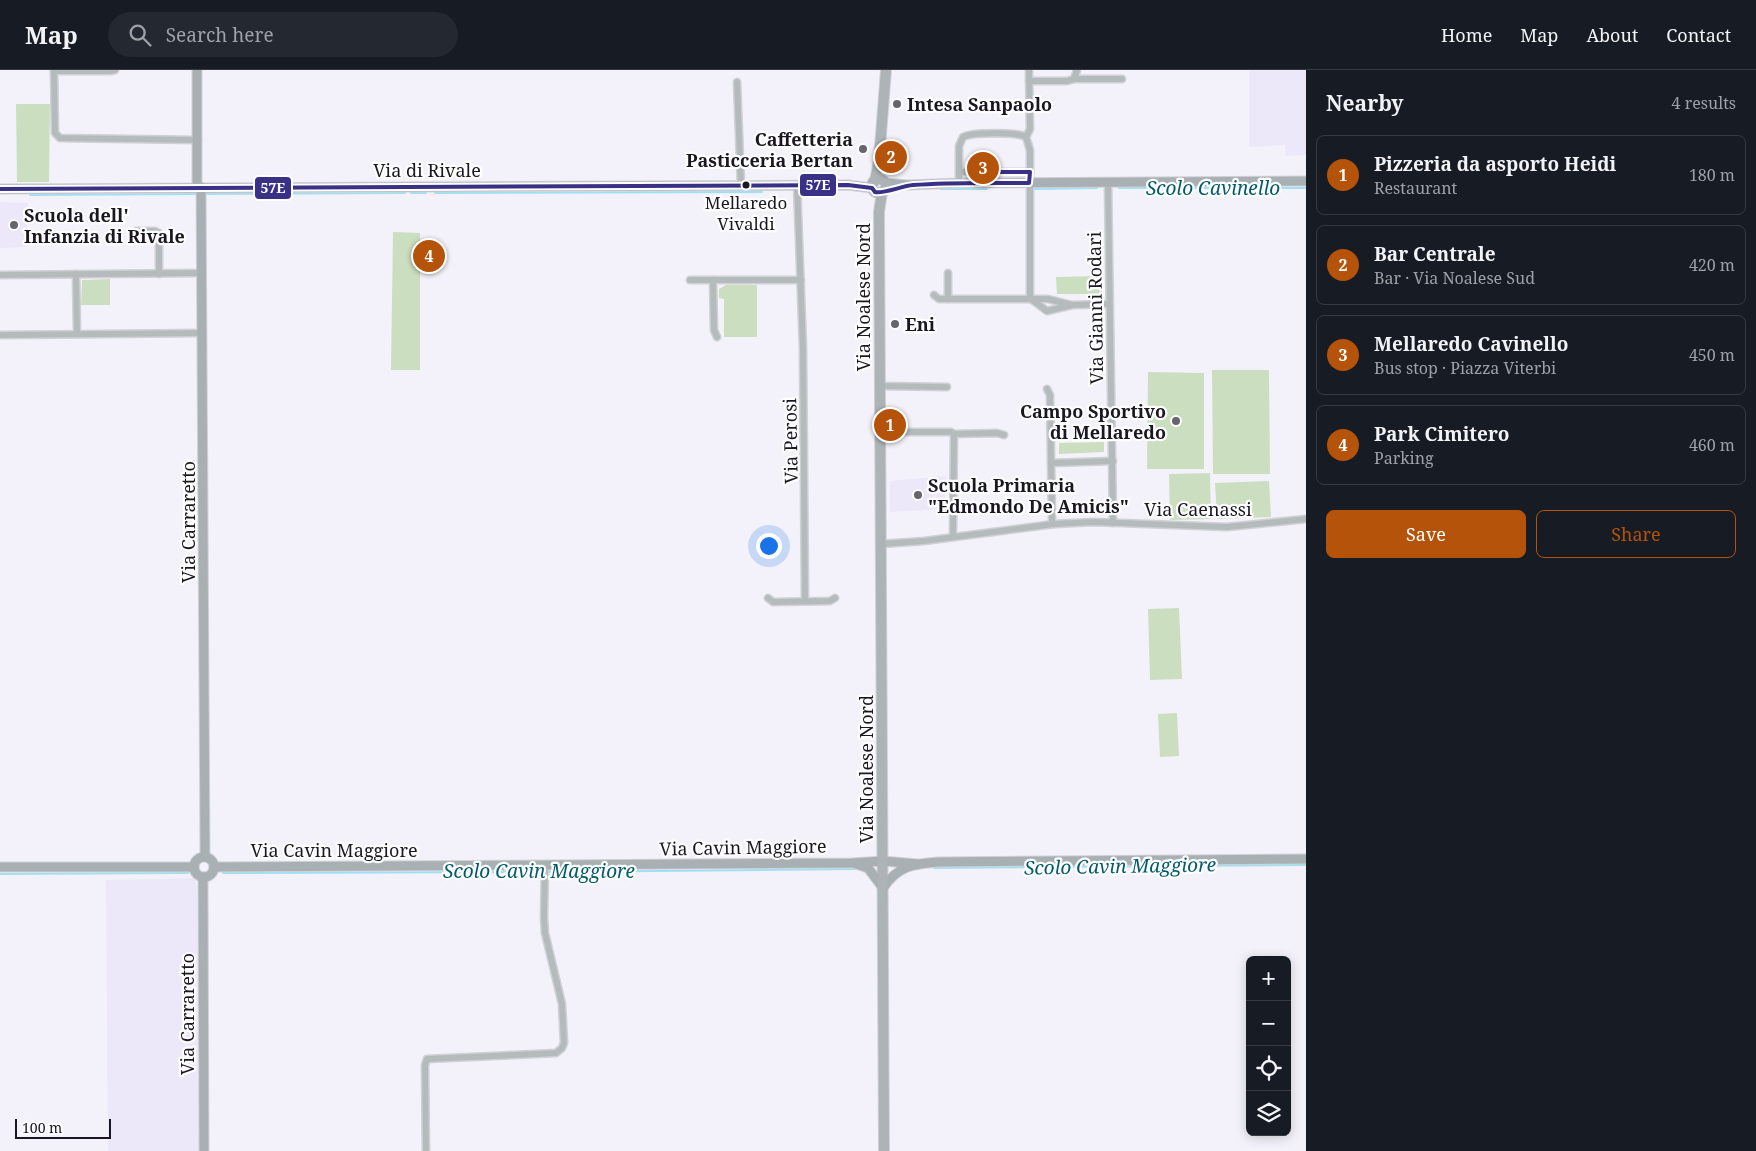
<!DOCTYPE html>
<html lang="en">
<head>
<meta charset="utf-8">
<style>
  :root { --surface:#171b24; --page:#242831; --text:#f1f3f6; --muted:#9ea1a6; --line:#363941; --accent:#b45309 }
  body { margin:0; font-family:"Noto Serif",serif; background:var(--page); color:var(--text) }
  .controls { position:absolute; right:15px; bottom:15px; display:grid; overflow:hidden; border-radius:8px; box-shadow:0 2px 12px #0003 }
  .controls button { width:45px; height:45px; display:grid; place-items:center; padding:0; border:0; border-bottom:1px solid var(--line); background:var(--surface); color:var(--text); font:25px sans-serif }
  .scale { position:absolute; left:15px; bottom:12px; width:96px; box-sizing:border-box; padding-left:5px; border:2px solid #1a1723; border-top:0; font-size:14px; line-height:18px; white-space:nowrap; color:#1a1723; -webkit-text-stroke:4px #fefefe; paint-order:stroke }
  .you { position:absolute; left:768px; top:475px; width:18px; height:18px; margin:-12px; border:4px solid #fff; border-radius:50%; background:#1a73e8; box-shadow:0 0 0 8px #1a73e833 }
  .badge { display:grid; place-items:center; width:32px; height:32px; border-radius:50%; background:var(--accent); color:#fff; font-size:16px; font-weight:700 }
  .pin { position:absolute; translate:-50% -50%; border:2px solid #fff; box-shadow:0 1px 5px #0006 }
  .list { margin:0; padding:0; list-style:none }
  h2 { display:flex; justify-content:space-between; align-items:center; height:65px; margin:0; padding:0 20px; font-size:21px }
  h2 small { font-size:16px; font-weight:400; color:var(--muted) }
  .list li { display:grid; grid-template-columns:32px 1fr auto; gap:15px; align-items:center; box-sizing:border-box; height:80px; margin:0 10px 10px; padding:0 10px; border:1px solid var(--line); border-radius:8px }
  .list b { display:block; font-size:19px; white-space:nowrap }
  .list p { margin:0; font-size:16px; white-space:nowrap; color:var(--muted) }
  .list em { font-size:16px; font-style:normal; color:var(--muted) }
  .actions { display:flex; gap:10px; padding:15px 20px }
  .actions a { flex:1; padding:11px 0; border:1px solid var(--accent); border-radius:8px; text-align:center; font-size:18px; color:var(--accent) }
  .actions .main { background:var(--accent); color:#fff }
  .icon { flex:none; width:28px; height:28px; fill:none; stroke:currentColor; stroke-width:2; stroke-linecap:round; stroke-linejoin:round }
  .map { position:relative; flex:none; width:1306px; height:1081px; overflow:hidden }
  header { display:flex; align-items:center; gap:30px; box-sizing:border-box; height:70px; padding:0 25px; background:var(--surface); border-bottom:1px solid var(--line) }
  header strong { font-size:24px }
  nav { display:flex; gap:28px; margin-inline-start:auto; font-size:18px }
  .search { width:350px; height:45px; background:var(--page); display:flex; align-items:center; gap:12px; box-sizing:border-box; padding:0 18px; border-radius:28px; color:var(--muted); font-size:19px }
  main { display:flex }
  aside { flex:1; background:var(--surface) }
  .map>svg:first-child { display:block }
  .built { fill:#ece8f9 }
  .green { fill:#cbdebf }
  .lines { fill:none; stroke-linecap:round; stroke-linejoin:round }
  .stream { stroke:#9ee0f4; stroke-width:2 }
  .street-casing { stroke:#d1d0d7; stroke-width:9 }
  .secondary-casing { stroke:#d1d0d7; stroke-width:11 }
  .primary-casing { stroke:#d1d0d7; stroke-width:12 }
  .street { stroke:#b5bbbd; stroke-width:6 }
  .secondary { stroke:#a9b0b3; stroke-width:9 }
  .primary { stroke:#adb3b7; stroke-width:10 }
  .bus-1-casing { stroke:#fefefe; stroke-width:8 }
  .bus-1 { stroke:#393185; stroke-width:4 }
  .poi-dot { fill:#66646e; stroke:#fefefe; stroke-width:2 }
  .bus-dot { fill:#1a1723; stroke:#fefefe; stroke-width:2 }
  .labels { text-anchor:middle; dominant-baseline:central; stroke-width:4.5; stroke-linejoin:round; paint-order:stroke }
  .bus-label { font-size:17px; fill:#1a1723; stroke:#fefefe }
  .poi-label { font-size:18px; font-weight:bold; fill:#1a1723; stroke:#fefefe; text-anchor:start }
  .street-label { font-size:18px; fill:#1a1723; stroke:#fefefe }
  .water-label { font-size:19px; font-style:italic; fill:#045b6c; stroke:#fefefe }
  .line-badge { stroke:#fefefe; stroke-width:2 }
  .badge-label { font-size:14px; text-anchor:middle; font-weight:bold; fill:#fff }
</style>
</head>
<body>
<header>
<strong>Map</strong>
<div class="search"><svg class="icon" aria-label="search" viewBox="0 0 24 24"><circle cx="10" cy="10" r="6"/><path d="M15 15l6 6"/></svg>Search here</div>
<nav><a>Home</a><a>Map</a><a>About</a><a>Contact</a></nav>
</header>
<main>
<div class="map">
<svg width="1306" height="1081" viewBox="0 0 1306 1081">
  <rect width="100%" height="100%" fill="#f3f2fa"/>
  <g class="built">
    <path d="M1249 0H1306V85L1286 86 1285 75 1249 77Z"/>
    <path d="M0 132 28 133 27 177 0 178Z"/>
    <path d="M946 406 945 439 890 442V411Z"/>
    <path d="M195 808 197 818 199 1081H108L106 810Z"/>
  </g>
  <g class="green">
    <path d="M16 34H50L49 112H17Z"/>
    <path d="M393 162 420 163V300H391Z"/>
    <path d="M1102 206V224H1057L1056 207Z"/>
    <path d="M110 209V235H81L82 210Z"/>
    <path d="M726 215H757V267H724V229L719 228V219Z"/>
    <path d="M1212 300H1269L1270 404H1213Z"/>
    <path d="M1148 302 1204 303V399H1147Z"/>
    <path d="M1104 372V382L1059 384V373Z"/>
    <path d="M1210 403 1211 449 1170 450 1169 404Z"/>
    <path d="M1269 411 1271 447 1217 449 1215 413Z"/>
    <path d="M1179 538 1182 609 1150 610 1148 539Z"/>
    <path d="M1177 643 1179 686 1160 687 1158 644Z"/>
  </g>
  <g class="lines">
    <g class="stream">
      <path d="M1119 118H1306"/>
      <path d="M941 119H987"/>
      <path d="M1033 119 1097 118"/>
      <path d="M411 123H426"/>
      <path d="M435 123 762 122"/>
      <path d="M205 124 405 123"/>
      <path d="M30 125 198 124"/>
      <path d="M934 798 1306 795"/>
      <path d="M548 802 855 799"/>
      <path d="M223 803 543 802"/>
      <path d="M0 804 188 803"/>
    </g>
    <defs>
      <g id="street">
        <path d="M54 0 55 63 60 68 198 70"/>
        <path d="M1029 0 1030 59 1026 67 1030 80V229"/>
        <path d="M54 1H110L115 0"/>
        <path d="M1074 9 1077 0"/>
        <path d="M1029 11H1067L1074 9H1122"/>
        <path d="M737 12 741 115"/>
        <path d="M959 102H1030"/>
        <path d="M959 113V76L963 67C973 62 1017 62 1026 67"/>
        <path d="M1108 113 1113 453"/>
        <path d="M797 115 803 278 805 531"/>
        <path d="M136 161H155L159 163V204"/>
        <path d="M948 203V229"/>
        <path d="M76 204 77 264"/>
        <path d="M0 205 202 203"/>
        <path d="M690 210H801"/>
        <path d="M713 210 714 260 717 267"/>
        <path d="M934 225 939 229H1048L1072 235"/>
        <path d="M1031 229 1047 241 1072 235 1109 234"/>
        <path d="M0 265 202 263"/>
        <path d="M880 316 947 317"/>
        <path d="M1047 319 1050 325 1052 451 1054 454"/>
        <path d="M880 362H951L954 364 997 363 1004 365"/>
        <path d="M1051 393 1113 391"/>
        <path d="M953 466 954 364"/>
        <path d="M881 474 924 471 1054 454 1094 452 1227 457 1306 449"/>
        <path d="M768 528 773 532 830 531 835 528"/>
        <path d="M426 1081 425 995 427 989 556 983 562 978 564 973 562 934 545 863 544 848 545 795"/>
      </g>
      <g id="secondary">
        <path d="M885 113 908 115 959 113 1306 111"/>
        <path d="M197 117V0"/>
        <path d="M201 117 205 786"/>
        <path d="M0 119 848 115 872 118"/>
        <circle cx="204" cy="797" r="10"/>
        <path d="M856 794 868 798 883 818C898 796 912 794 938 792L1306 789"/>
        <path d="M0 797H194"/>
        <path d="M214 797 852 793 883 791 918 794"/>
        <path d="M203 807 204 1081"/>
      </g>
      <g id="primary">
        <circle cx="879" cy="116" r="7"/>
        <path d="M875 111 879 90 886 0"/>
        <path d="M882 122 879 142 884 1081"/>
      </g>
    </defs>
    <use href="#street" class="street-casing"/>
    <use href="#secondary" class="secondary-casing"/>
    <use href="#primary" class="primary-casing"/>
    <use href="#street" class="street"/>
    <use href="#secondary" class="secondary"/>
    <use href="#primary" class="primary"/>
    <defs>
      <path id="bus-1" d="M0 119 848 115 872 118 875 122C883 124 902 116 913 115 951 112 990 113 1029 113L1030 102H983"/>
    </defs>
    <use href="#bus-1" class="bus-1-casing"/>
    <use href="#bus-1" class="bus-1"/>
  </g>
  <g class="poi-dot">
    <circle cx="897" cy="34" r="5"/>
    <circle cx="863" cy="79" r="5"/>
    <circle cx="14" cy="155" r="5"/>
    <circle cx="895" cy="254" r="5"/>
    <circle cx="1176" cy="351" r="5"/>
    <circle cx="918" cy="425" r="5"/>
  </g>
  <circle class="bus-dot" cx="746" cy="115" r="4.5"/>
  <g class="labels">
    <g class="bus-label">
      <text x="746" y="132">Mellaredo<tspan x="746" dy="21">Vivaldi</tspan></text>
    </g>
    <g class="poi-label">
      <text x="907" y="34">Intesa Sanpaolo</text>
      <text x="853" y="69" text-anchor="end">Caffetteria<tspan x="853" dy="21">Pasticceria Bertan</tspan></text>
      <text x="24" y="145">Scuola dell'<tspan x="24" dy="21">Infanzia di Rivale</tspan></text>
      <text x="905" y="254">Eni</text>
      <text x="1166" y="341" text-anchor="end">Campo Sportivo<tspan x="1166" dy="21">di Mellaredo</tspan></text>
      <text x="928" y="415">Scuola Primaria<tspan x="928" dy="21">"Edmondo De Amicis"</tspan></text>
    </g>
    <g class="street-label">
      <text x="427" y="100">Via di Rivale</text>
      <text transform="translate(863 227) rotate(-90)">Via Noalese Nord</text>
      <text transform="translate(1095 238) rotate(-91)">Via Gianni Rodari</text>
      <text transform="translate(790 371) rotate(-91)">Via Perosi</text>
      <text x="1198" y="439">Via Caenassi</text>
      <text transform="translate(188 452) rotate(-90)">Via Carraretto</text>
      <text transform="translate(866 699) rotate(-90)">Via Noalese Nord</text>
      <text transform="translate(743 777) rotate(-1)">Via Cavin Maggiore</text>
      <text x="334" y="780">Via Cavin Maggiore</text>
      <text transform="translate(187 944) rotate(-90)">Via Carraretto</text>
    </g>
    <g class="water-label">
      <text x="1213" y="118">Scolo Cavinello</text>
      <text transform="translate(1120 796) rotate(-1)">Scolo Cavin Maggiore</text>
      <text x="539" y="801">Scolo Cavin Maggiore</text>
    </g>
  </g>
  <g class="line-badge">
    <rect x="799" y="103" width="38" height="24" rx="5" fill="#393185"/>
    <rect x="254" y="106" width="38" height="24" rx="5" fill="#393185"/>
  </g>
  <g class="badge-label">
    <text x="818" y="120">57E</text>
    <text x="273" y="123">57E</text>
  </g>
</svg>
<div class="controls">
<button>+</button>
<button>−</button>
<button><svg class="icon" aria-label="locate" viewBox="0 0 24 24"><circle cx="12" cy="12" r="6"/><path d="M12 2v4M12 18v4M2 12h4M18 12h4"/></svg></button>
<button><svg class="icon" aria-label="layers" viewBox="0 0 24 24"><path d="M12 4l9 5-9 5-9-5zM3 14l9 5 9-5"/></svg></button>
</div>
<div class="scale">100 m</div>
<div class="you"></div>
<div class="pin badge" style="left:890px;top:355px">1</div>
<div class="pin badge" style="left:891px;top:87px">2</div>
<div class="pin badge" style="left:983px;top:98px">3</div>
<div class="pin badge" style="left:429px;top:186px">4</div>
</div>
<aside>
<h2>Nearby<small>4 results</small></h2>
<ul class="list">
<li><span class="badge">1</span><div><b>Pizzeria da asporto Heidi</b><p>Restaurant</p></div><em>180 m</em></li>
<li><span class="badge">2</span><div><b>Bar Centrale</b><p>Bar · Via Noalese Sud</p></div><em>420 m</em></li>
<li><span class="badge">3</span><div><b>Mellaredo Cavinello</b><p>Bus stop · Piazza Viterbi</p></div><em>450 m</em></li>
<li><span class="badge">4</span><div><b>Park Cimitero</b><p>Parking</p></div><em>460 m</em></li>
</ul>
<div class="actions"><a class="main">Save</a><a>Share</a></div>
</aside>
</main>
</body>
</html>
